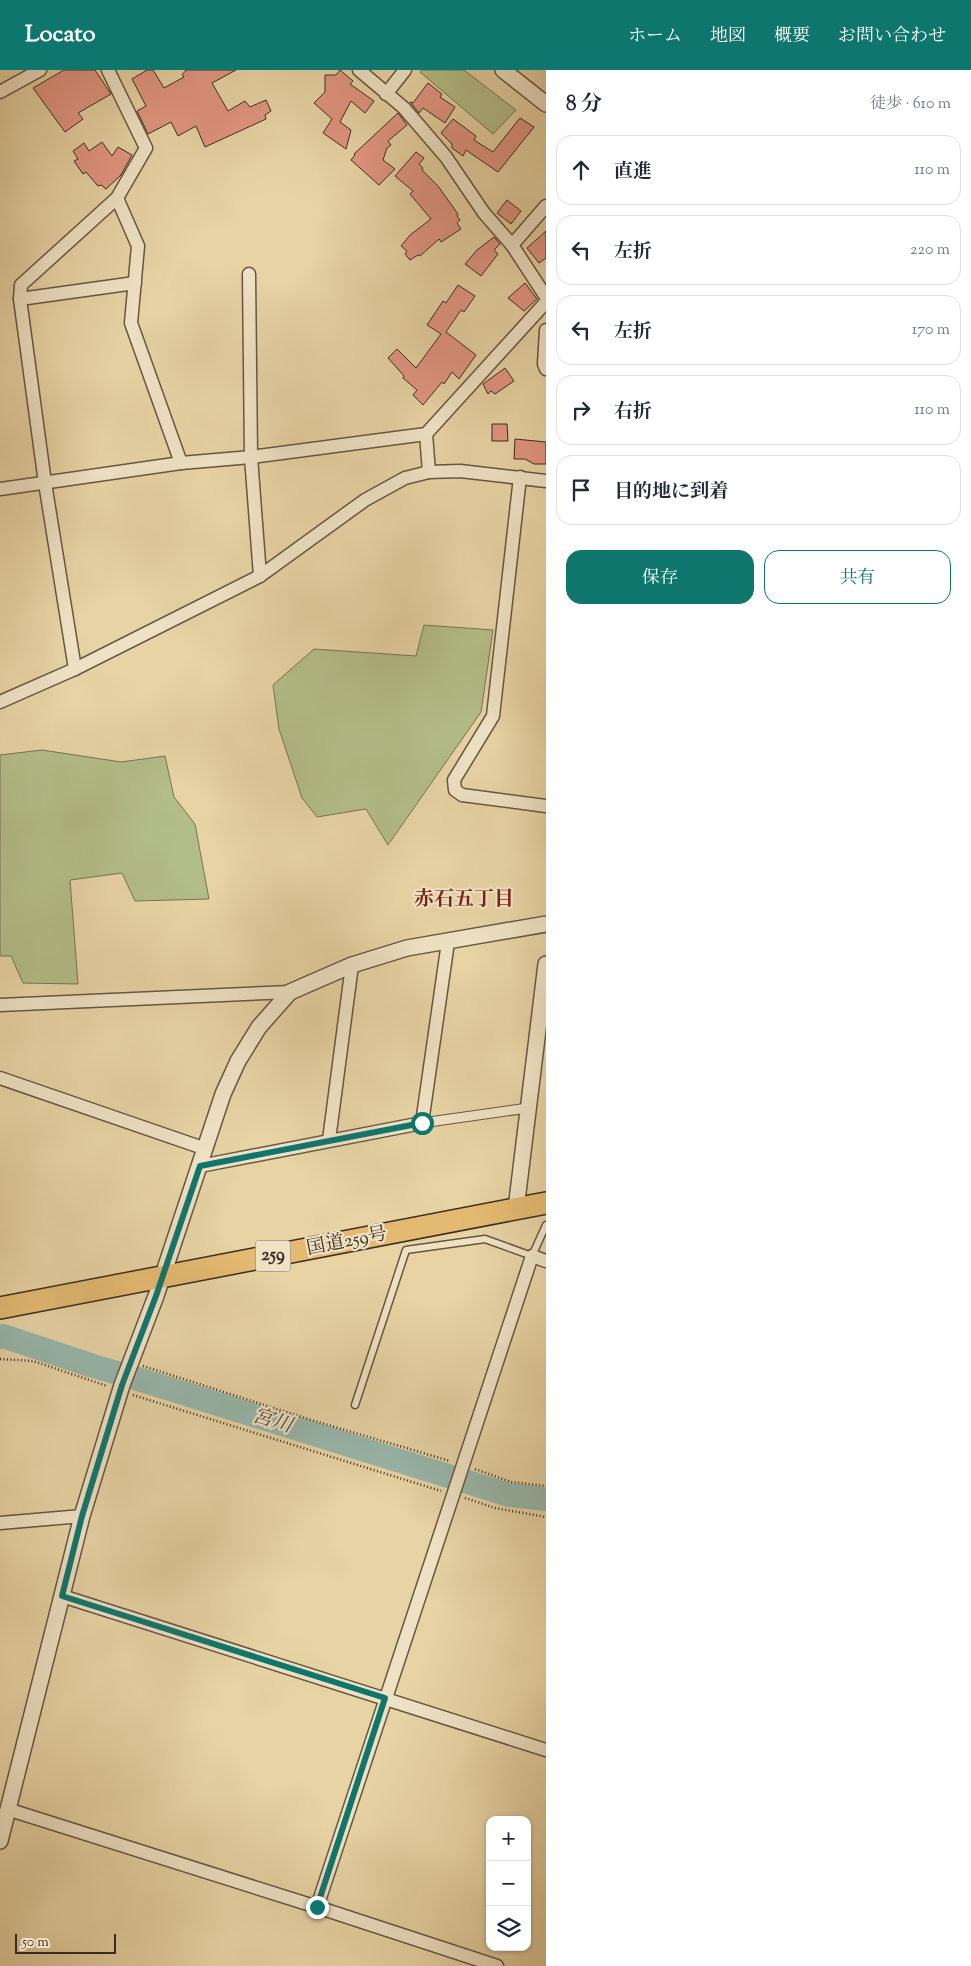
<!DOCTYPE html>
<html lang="ja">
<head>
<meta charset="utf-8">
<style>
  :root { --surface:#fff; --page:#f2f2f3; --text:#1f2937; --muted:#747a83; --line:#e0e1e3; --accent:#0f766e }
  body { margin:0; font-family:"Sorts Mill Goudy","Noto Serif JP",serif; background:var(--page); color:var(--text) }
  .controls { position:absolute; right:15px; bottom:15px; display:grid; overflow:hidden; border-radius:10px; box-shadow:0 1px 4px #0004 }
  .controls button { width:45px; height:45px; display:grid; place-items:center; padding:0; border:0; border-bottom:1px solid var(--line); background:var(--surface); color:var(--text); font:25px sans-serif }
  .scale { position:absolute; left:15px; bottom:12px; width:101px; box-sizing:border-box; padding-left:5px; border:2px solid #3b2c21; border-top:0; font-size:14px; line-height:18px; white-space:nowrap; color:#3b2c21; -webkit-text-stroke:4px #efe2c4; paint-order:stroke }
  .stop { position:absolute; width:15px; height:15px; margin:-11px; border:4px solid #0f766e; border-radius:50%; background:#fff }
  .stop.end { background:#0f766e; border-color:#fff; box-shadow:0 1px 5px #0008 }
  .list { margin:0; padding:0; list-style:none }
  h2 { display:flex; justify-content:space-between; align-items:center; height:65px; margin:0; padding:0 20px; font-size:21px }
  h2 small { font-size:16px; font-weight:400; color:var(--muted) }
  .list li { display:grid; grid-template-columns:32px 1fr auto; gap:15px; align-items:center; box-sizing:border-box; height:70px; margin:0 10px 10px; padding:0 10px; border:1px solid var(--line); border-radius:15px }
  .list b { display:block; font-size:19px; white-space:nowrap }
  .list em { font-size:16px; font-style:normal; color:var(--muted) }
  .actions { display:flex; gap:10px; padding:15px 20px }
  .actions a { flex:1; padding:11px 0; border:1px solid var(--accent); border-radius:15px; text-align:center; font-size:18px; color:var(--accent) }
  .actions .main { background:var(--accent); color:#fff }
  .icon { flex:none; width:28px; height:28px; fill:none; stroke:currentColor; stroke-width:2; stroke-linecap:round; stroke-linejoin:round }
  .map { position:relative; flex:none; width:546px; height:1896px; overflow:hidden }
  header { display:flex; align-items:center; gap:30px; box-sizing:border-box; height:70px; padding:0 25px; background:var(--accent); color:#fff }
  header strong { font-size:24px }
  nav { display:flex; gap:28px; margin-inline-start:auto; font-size:18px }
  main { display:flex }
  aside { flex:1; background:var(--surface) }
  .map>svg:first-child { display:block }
  .green { fill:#b3bd87; stroke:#777454 }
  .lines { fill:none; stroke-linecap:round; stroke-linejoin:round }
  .river { stroke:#97b7ab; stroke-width:24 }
  .building { fill:#e19681; stroke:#3b2c21 }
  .service-casing { stroke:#665642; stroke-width:9 }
  .pedestrian-casing { stroke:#665642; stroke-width:11 }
  .minor-casing { stroke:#665642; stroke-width:15 }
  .tertiary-casing { stroke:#665642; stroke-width:18 }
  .trunk-casing { stroke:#3b2c21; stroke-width:24 }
  .path { stroke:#3b2c21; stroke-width:2.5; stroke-dasharray:1 2.5; stroke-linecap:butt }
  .service { stroke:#efe2c4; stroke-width:6 }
  .pedestrian { stroke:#efe2c4; stroke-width:9 }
  .minor { stroke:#efe2c4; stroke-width:12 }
  .tertiary { stroke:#efe2c4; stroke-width:15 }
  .trunk { stroke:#e4ba72; stroke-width:21 }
  .route { stroke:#0f766e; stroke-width:6 }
  .labels { text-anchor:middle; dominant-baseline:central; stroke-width:4.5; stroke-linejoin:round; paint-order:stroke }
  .shield { fill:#efe2c4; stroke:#716352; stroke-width:1 }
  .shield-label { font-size:18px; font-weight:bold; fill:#3b2c21 }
  .street-label { font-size:19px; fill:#3b2c21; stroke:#efe2c4 }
  .neighbourhood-label { font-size:20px; font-weight:bold; fill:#7a1f14; stroke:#efe2c4 }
  .water-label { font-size:20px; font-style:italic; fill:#4d483d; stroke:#efe2c4 }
</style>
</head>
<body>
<header>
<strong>Locato</strong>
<nav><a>ホーム</a><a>地図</a><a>概要</a><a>お問い合わせ</a></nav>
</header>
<main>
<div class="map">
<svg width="546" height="1896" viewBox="0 0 546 1896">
  <rect width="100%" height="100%" fill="#e7d3a4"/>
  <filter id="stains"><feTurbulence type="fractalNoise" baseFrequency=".004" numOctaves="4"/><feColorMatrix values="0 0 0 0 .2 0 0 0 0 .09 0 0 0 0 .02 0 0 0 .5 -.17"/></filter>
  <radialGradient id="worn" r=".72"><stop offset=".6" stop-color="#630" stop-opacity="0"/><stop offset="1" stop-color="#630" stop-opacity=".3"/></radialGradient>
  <g class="green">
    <path d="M422 0H464L516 40 493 64 420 2Z"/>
    <path d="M424 555 493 560 481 642 388 775 366 739 317 747 302 728 279 659 273 615 314 579 416 586Z"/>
    <path d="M42 680 121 692 165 686 174 727 195 754 209 829 135 831 122 803 70 810 78 914 23 913 11 886H0V685Z"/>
  </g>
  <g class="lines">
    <path class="river" d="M0 1267 3 1266 93 1296 138 1309 509 1425 546 1429"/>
  </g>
  <g class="building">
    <path d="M64 0H95L111 24 78 43 83 49 65 62 33 18Z"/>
    <path d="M147 0H153L164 18 184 7 182 5 186 0H236L212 13 228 41 245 31 250 37 266 30 271 41 265 45 266 49 205 77 196 56 178 66 171 52 148 64 137 41 146 36 132 9Z"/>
    <path d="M340 0 353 11 350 14 374 31 365 43 351 31 340 52 351 60 346 79 323 63 332 49 314 33 325 22V5H336Z"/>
    <path d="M428 13 442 24 440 27 455 37 445 53 423 38 419 43 410 32 413 33Z"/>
    <path d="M398 43 407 55 388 71 391 75 387 78 383 90 395 99 379 115 351 90 355 85 354 84Z"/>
    <path d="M520 48 534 57 498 102 466 80 463 86 452 78V74L441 63 453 49 476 66 474 70 493 82Z"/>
    <path d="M102 72 112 86 118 77 132 85 121 105 106 119 101 115 98 116 86 102 83 104 74 91 78 89 73 81 84 73 89 81Z"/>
    <path d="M416 82 424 88 419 94 423 98 422 100 438 116 458 144 457 146 460 150 457 153 461 159 441 172 439 169 420 186 418 185 410 190 405 184 407 181 401 176 410 165 431 149 410 124 413 121 395 106Z"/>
    <path d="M507 130 521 141 511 154 497 143Z"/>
    <path d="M546 161V188L539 193 527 178Z"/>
    <path d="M494 167 500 174 494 180 498 184 481 206 465 194 477 180Z"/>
    <path d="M525 213 537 229 524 241 508 228Z"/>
    <path d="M458 215 475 226 464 242 461 240 446 262 476 285 459 309 452 302 444 314 442 312 423 335 413 325 417 320 403 308 404 306 388 288 397 279 416 298 441 264 427 255 443 231 446 233Z"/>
    <path d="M505 298 514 311 495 324 491 321 488 324 483 314Z"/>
    <path d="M492 354H507L508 371H492Z"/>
    <path d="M515 369 546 372V394H534L525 389H514Z"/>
  </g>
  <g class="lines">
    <defs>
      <path id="service" d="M355 1335 406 1180 485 1169 532 1186 546 1155"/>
      <path id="pedestrian" d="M422 1053 528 1038"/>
      <g id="minor">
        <path d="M359 0 404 38 446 87 484 143 512 175 546 227"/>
        <path d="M0 22 40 0"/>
        <path d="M386 24 405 0"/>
        <path d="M117 128 138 176 131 253 181 393"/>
        <path d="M512 175 546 136"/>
        <path d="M249 204 251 387 260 506"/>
        <path d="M20 229 135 213"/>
        <path d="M546 260 544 294 546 299"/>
        <path d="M426 364 429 402"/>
        <path d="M520 407 493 646 454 710 455 720 462 725 546 736"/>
        <path d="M0 419 181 393 251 387 426 364 546 232"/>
        <path d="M75 599 45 413 20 229 21 215 117 128 146 78 108 0"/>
        <path d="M0 632 75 599 260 506 365 430 405 408 429 402 460 401 546 411"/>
        <path d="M0 935 290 922"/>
        <path d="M0 1008 206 1079"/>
        <path d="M329 1070 352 895"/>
        <path d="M200 1096 422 1053 448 872"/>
        <path d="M0 1453 82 1446"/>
        <path d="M62 1526 546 1680"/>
        <path d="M7 1739 317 1837 497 1896"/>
        <path d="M317 1837 532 1186 546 1191"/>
      </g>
      <g id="tertiary">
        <path d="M503 0 546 34"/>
        <path d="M516 1139 546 894"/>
        <path d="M0 1771 82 1446 122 1315 156 1226 223 1024 238 991 259 957 290 922 352 895 407 878 546 854"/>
      </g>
      <path id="trunk" d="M0 1238 546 1133"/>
    </defs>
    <use href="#service" class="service-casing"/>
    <use href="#pedestrian" class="pedestrian-casing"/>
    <use href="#minor" class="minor-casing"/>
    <use href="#tertiary" class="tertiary-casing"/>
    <use href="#trunk" class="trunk-casing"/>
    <g class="path">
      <path d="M0 1289 33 1291 107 1316"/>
      <path d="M143 1296 308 1349 450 1391"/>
      <path d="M133 1325 441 1421"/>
      <path d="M475 1399 511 1412 546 1416"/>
      <path d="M465 1428 495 1438 546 1447"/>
    </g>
    <use href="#service" class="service"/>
    <use href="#pedestrian" class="pedestrian"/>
    <use href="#minor" class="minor"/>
    <use href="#tertiary" class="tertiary"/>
    <use href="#trunk" class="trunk"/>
  </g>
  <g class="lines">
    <path class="route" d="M317 1837 385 1628 62 1526 82 1446 122 1315 156 1226 200 1096 422 1053"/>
  </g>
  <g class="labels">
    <rect class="shield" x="255.5" y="1170.5" width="35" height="31" rx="4"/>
    <g class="shield-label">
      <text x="273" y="1186">259</text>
    </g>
    <g class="street-label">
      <text transform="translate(347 1172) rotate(-11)">国道259号</text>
    </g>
    <g class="neighbourhood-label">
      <text x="464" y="830">赤石五丁目</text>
    </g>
    <g class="water-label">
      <text transform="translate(272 1352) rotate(17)">宮川</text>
    </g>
  </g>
  <rect width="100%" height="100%" filter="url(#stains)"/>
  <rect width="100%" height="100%" fill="url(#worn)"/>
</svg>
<div class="controls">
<button>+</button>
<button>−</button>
<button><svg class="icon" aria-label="layers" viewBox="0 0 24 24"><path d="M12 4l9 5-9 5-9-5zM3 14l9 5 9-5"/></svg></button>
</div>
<div class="scale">50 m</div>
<div class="stop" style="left:422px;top:1053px"></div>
<div class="stop end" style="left:317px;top:1837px"></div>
</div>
<aside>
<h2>8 分<small>徒歩 · 610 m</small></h2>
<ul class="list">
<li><svg class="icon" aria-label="ahead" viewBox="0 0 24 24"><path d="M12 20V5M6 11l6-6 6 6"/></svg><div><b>直進</b></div><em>110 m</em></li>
<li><svg class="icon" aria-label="left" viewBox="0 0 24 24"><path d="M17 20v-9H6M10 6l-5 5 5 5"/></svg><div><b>左折</b></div><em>220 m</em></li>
<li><svg class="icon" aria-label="left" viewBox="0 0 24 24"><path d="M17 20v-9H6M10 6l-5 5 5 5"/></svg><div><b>左折</b></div><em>170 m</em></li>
<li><svg class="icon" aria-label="right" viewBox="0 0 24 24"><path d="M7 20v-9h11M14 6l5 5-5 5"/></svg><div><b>右折</b></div><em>110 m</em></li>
<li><svg class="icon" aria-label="arrive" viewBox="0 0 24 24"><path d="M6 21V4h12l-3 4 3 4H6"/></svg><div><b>目的地に到着</b></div></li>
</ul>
<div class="actions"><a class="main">保存</a><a>共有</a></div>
</aside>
</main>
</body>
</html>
